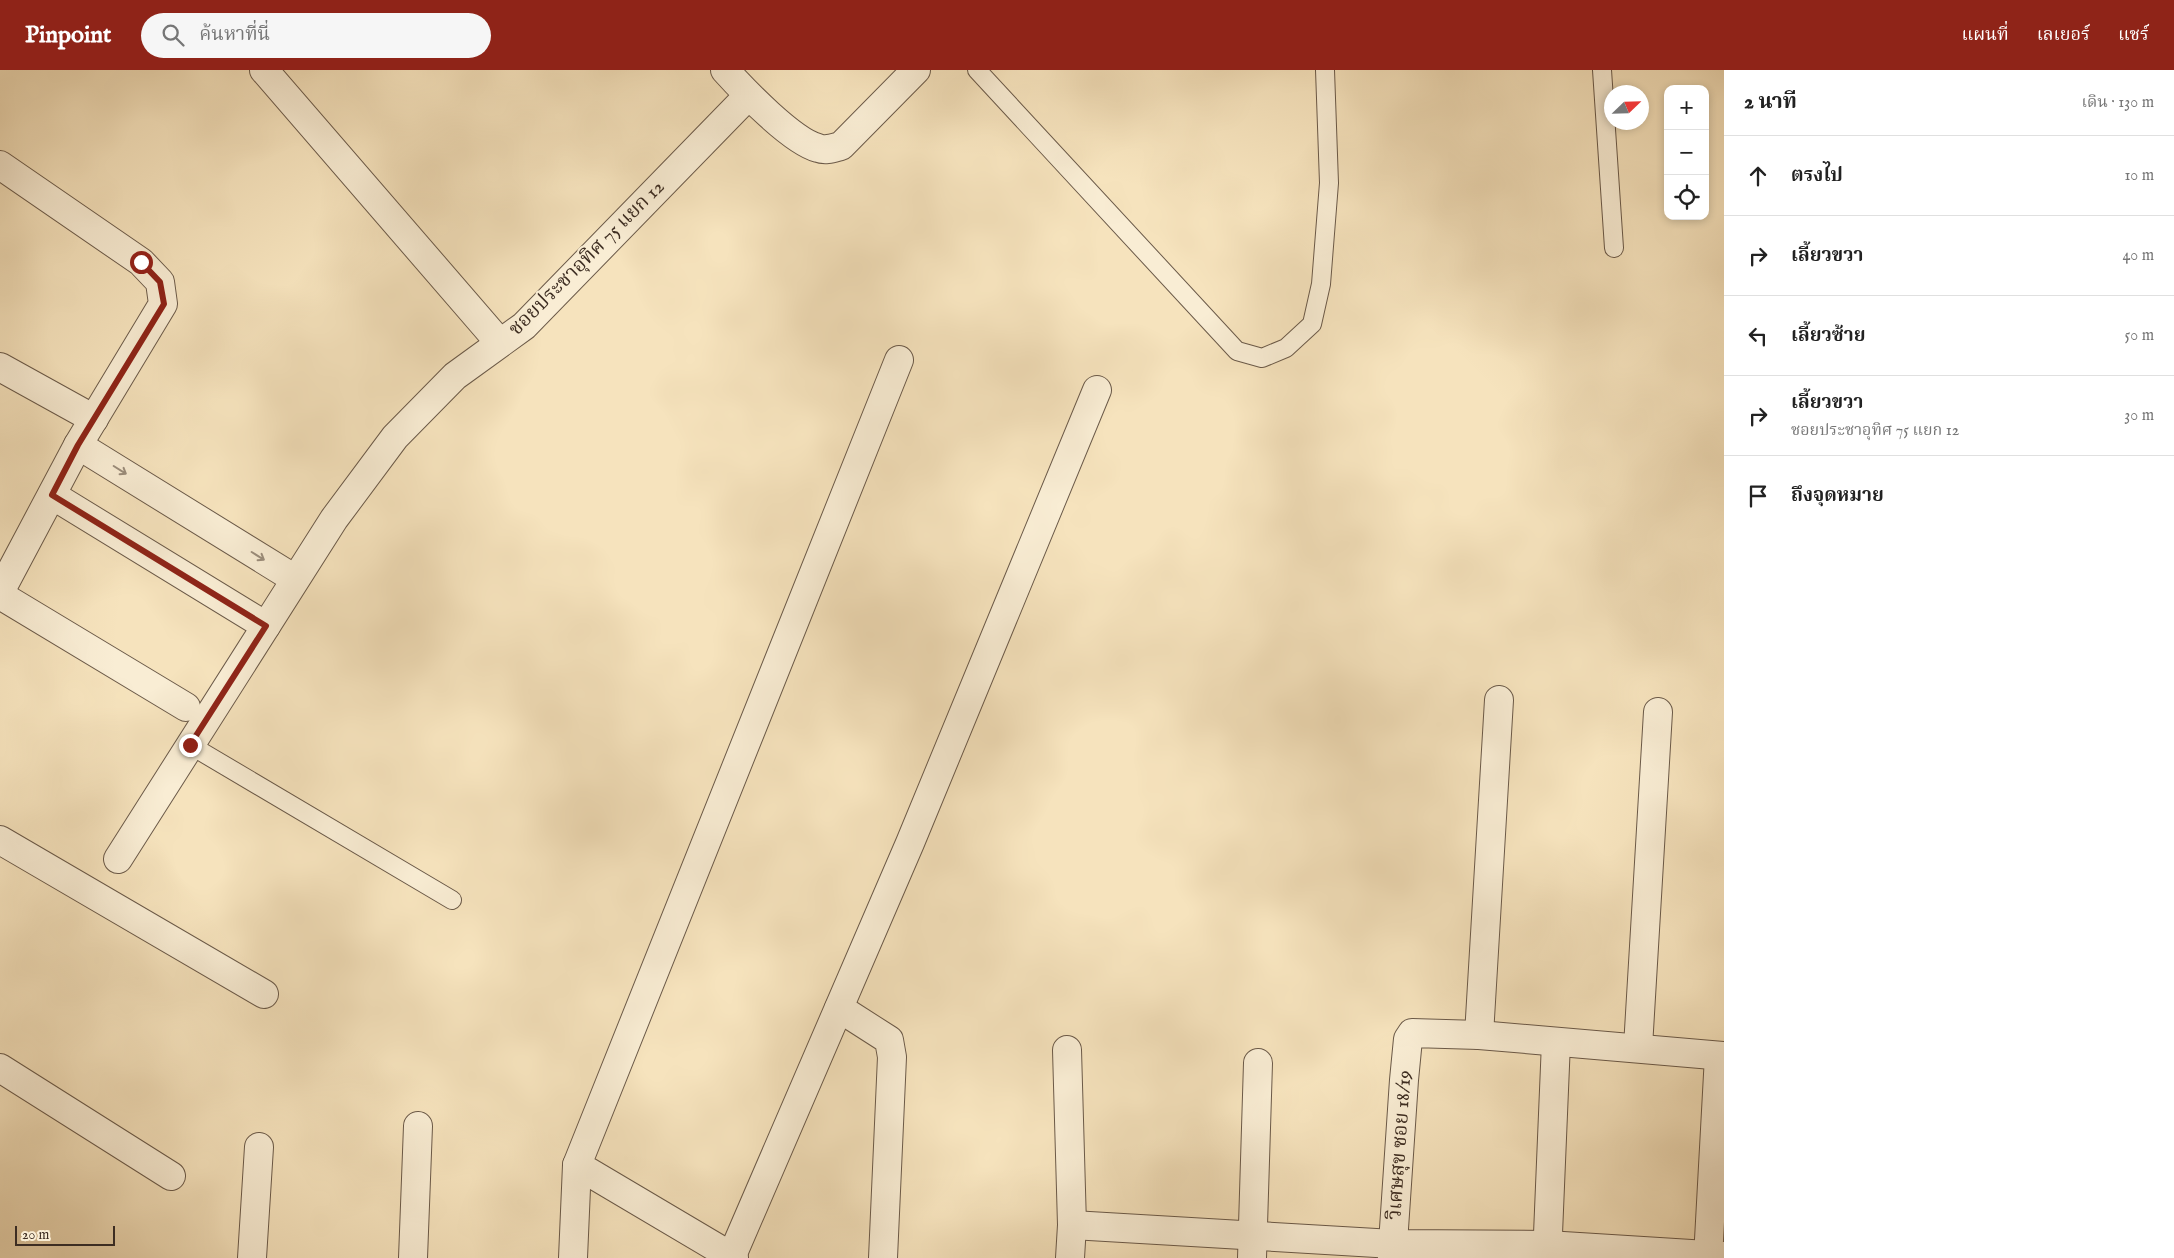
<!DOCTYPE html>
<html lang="th">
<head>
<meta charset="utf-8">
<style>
  :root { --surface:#fff; --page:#f6f6f6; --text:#222; --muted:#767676; --line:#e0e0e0; --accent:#8f2418 }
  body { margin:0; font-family:"IM FELL English","Noto Serif Thai",serif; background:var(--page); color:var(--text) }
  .controls { position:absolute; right:15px; top:15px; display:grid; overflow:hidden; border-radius:10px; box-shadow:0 2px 8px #0003 }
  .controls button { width:45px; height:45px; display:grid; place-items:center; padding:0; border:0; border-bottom:1px solid var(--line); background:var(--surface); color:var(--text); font:25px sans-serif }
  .compass { position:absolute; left:1604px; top:15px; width:45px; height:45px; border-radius:50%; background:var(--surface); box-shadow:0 2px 8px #0003; rotate:67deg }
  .scale { position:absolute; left:15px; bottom:12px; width:100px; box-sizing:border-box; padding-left:5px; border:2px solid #3d2d22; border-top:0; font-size:14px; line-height:18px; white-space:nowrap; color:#3d2d22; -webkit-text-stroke:4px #f9edd4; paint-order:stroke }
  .stop { position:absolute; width:15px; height:15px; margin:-11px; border:4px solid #8f2418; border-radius:50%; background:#fff }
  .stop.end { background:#8f2418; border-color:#fff; box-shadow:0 1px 5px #0008 }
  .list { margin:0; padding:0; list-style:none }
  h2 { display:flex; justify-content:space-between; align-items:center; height:65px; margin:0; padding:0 20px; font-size:21px }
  h2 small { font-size:16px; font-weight:400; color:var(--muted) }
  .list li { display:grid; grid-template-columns:32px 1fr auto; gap:15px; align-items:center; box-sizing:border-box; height:80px; padding:0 20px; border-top:1px solid var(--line) }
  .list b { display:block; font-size:19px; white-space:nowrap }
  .list p { margin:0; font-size:16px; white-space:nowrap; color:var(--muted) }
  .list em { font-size:16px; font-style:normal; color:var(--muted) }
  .icon { flex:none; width:28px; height:28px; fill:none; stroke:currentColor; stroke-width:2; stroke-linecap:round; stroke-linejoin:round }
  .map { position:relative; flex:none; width:1724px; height:1188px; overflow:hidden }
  header { display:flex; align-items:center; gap:30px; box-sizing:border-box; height:70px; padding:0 25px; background:var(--accent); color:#fff }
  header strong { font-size:24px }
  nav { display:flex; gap:28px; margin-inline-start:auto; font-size:18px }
  .search { width:350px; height:45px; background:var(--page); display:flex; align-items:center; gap:12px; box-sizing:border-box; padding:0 18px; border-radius:28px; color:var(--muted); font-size:19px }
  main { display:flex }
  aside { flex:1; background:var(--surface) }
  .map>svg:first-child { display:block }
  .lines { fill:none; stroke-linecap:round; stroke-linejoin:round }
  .service-casing { stroke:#6b5a49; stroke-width:20 }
  .minor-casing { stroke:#6b5a49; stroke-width:30 }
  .service { stroke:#f9edd4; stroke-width:18 }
  .minor { stroke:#f9edd4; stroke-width:28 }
  .oneway { stroke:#9b8d7b }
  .route { stroke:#8f2418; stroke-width:6 }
  .labels { text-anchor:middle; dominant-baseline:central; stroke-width:4; stroke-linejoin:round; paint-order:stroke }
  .street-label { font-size:20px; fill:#3d2d22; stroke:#f9edd4 }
</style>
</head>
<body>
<header>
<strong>Pinpoint</strong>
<div class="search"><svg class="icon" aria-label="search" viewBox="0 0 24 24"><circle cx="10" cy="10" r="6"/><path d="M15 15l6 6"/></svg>ค้นหาที่นี่</div>
<nav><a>แผนที่</a><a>เลเยอร์</a><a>แชร์</a></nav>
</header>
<main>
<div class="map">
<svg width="1724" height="1188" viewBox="0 0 1724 1188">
  <rect width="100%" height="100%" fill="#f6e3bd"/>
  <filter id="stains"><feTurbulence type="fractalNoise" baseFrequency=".004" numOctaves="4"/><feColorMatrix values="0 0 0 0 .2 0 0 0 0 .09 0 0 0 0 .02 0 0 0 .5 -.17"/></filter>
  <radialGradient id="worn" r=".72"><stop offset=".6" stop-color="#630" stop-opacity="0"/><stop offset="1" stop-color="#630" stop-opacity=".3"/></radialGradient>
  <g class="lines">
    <defs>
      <g id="service">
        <path d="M977 0 1237 281 1262 288 1286 278 1312 254 1321 214 1329 113 1325 0"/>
        <path d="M1602 0 1614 178"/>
        <path d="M190 675 452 830"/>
      </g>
      <g id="minor">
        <path d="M264 0 500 273"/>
        <path d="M725 0C744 21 792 71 818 78 826 81 833 78 841 76L916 0"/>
        <path d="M0 95 141 192 160 212 163 234 78 375 0 522"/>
        <path d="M0 297 94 349"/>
        <path d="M78 375 295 509"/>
        <path d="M52 425 266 556"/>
        <path d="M0 525 186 637"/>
        <path d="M0 770 264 924"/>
        <path d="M118 789 334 449 395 367 455 306 524 256 748 26"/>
        <path d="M839 938 889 970 892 987 883 1188"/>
        <path d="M1479 965 1499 630"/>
        <path d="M1638 977 1658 642"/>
        <path d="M1067 980 1072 1155 1070 1188"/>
        <path d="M0 998 171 1106"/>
        <path d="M1072 1155 1393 1174 1547 1175 1724 1186"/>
        <path d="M252 1188 259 1077"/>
        <path d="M413 1188 418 1056"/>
        <path d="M573 1188 577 1095"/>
        <path d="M731 1188 910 773 1097 320"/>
        <path d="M734 1188 577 1095 899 290"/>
        <path d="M1252 1188 1258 993"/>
        <path d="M1392 1188 1404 1010 1408 969 1412 963 1479 965 1724 986"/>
        <path d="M1547 1188 1556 972"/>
        <path d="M1708 1188 1719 986"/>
      </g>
    </defs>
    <use href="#service" class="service-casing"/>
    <use href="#minor" class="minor-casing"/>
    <use href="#service" class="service"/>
    <use href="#minor" class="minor"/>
  </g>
  <defs><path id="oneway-shaft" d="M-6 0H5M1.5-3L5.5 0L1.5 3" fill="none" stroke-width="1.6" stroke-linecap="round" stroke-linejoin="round" transform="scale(1.25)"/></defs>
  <g class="oneway">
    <use href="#oneway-shaft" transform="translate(120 400) rotate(32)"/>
    <use href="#oneway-shaft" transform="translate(258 486) rotate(32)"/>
  </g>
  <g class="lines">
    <path class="route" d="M141 192 160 212 164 234 78 375 52 425 266 556 190 675"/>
  </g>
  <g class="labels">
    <g class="street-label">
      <text transform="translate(587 188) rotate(-45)">ชอยประชาอุทิศ 75 แยก 12</text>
      <text transform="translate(1400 1075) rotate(-86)">วิเศษสุข ซอย 18/19</text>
    </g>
  </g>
  <rect width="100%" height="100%" filter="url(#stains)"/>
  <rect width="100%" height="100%" fill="url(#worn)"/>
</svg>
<div class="controls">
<button>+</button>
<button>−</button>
<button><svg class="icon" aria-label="locate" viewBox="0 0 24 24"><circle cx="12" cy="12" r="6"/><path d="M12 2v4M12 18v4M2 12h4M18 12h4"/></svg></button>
</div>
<svg class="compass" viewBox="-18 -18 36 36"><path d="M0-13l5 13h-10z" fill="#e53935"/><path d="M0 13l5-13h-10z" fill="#767676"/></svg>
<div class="scale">20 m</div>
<div class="stop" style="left:141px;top:192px"></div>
<div class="stop end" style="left:190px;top:675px"></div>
</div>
<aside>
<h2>2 นาที<small>เดิน · 130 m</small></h2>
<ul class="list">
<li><svg class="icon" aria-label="ahead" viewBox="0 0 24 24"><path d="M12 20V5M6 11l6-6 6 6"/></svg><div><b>ตรงไป</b></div><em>10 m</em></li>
<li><svg class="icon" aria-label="right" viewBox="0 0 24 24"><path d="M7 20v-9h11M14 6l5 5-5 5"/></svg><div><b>เลี้ยวขวา</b></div><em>40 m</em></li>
<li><svg class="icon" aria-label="left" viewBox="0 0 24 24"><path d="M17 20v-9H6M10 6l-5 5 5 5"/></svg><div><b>เลี้ยวซ้าย</b></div><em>50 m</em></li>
<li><svg class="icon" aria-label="right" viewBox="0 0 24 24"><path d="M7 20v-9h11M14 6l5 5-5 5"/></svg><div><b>เลี้ยวขวา</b><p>ชอยประชาอุทิศ 75 แยก 12</p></div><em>30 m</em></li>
<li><svg class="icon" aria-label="arrive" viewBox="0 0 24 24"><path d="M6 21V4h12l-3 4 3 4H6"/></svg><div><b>ถึงจุดหมาย</b></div></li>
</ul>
</aside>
</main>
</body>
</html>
